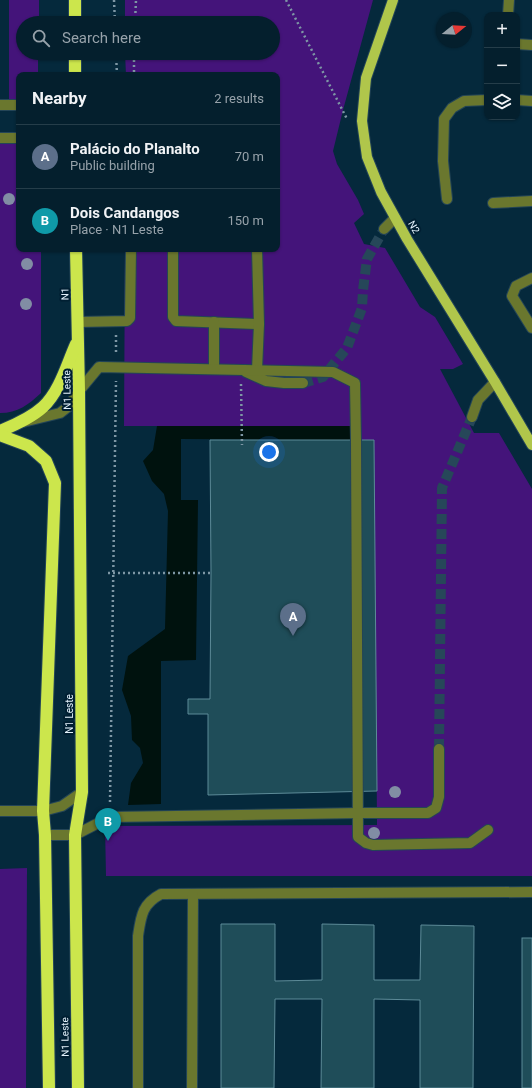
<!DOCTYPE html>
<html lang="en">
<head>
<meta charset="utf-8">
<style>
  :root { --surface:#041f2d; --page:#122c39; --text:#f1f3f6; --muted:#97a2aa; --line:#253d49; --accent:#fb9e50 }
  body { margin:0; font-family:Roboto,sans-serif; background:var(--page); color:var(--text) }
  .controls { position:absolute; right:12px; top:12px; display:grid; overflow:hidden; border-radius:8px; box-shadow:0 1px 3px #0004 }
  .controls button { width:36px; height:36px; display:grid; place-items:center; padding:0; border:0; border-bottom:1px solid var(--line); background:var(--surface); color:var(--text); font:20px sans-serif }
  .compass { position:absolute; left:436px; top:12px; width:36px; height:36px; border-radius:50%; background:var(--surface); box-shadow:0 1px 3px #0004; rotate:72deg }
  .you { position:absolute; left:269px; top:452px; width:14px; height:14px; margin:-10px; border:3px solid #fff; border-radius:50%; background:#1a73e8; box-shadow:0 0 0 6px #1a73e833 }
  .badge { display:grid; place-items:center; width:26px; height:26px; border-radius:50%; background:var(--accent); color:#fff; font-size:13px; font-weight:700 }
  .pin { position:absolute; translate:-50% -33px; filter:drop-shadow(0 1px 2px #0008) }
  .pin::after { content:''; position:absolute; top:21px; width:14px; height:12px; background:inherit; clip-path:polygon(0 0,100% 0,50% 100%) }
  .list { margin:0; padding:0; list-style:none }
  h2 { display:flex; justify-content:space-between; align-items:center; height:52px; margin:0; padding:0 16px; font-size:17px }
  h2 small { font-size:13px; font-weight:400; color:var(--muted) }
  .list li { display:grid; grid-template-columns:26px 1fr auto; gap:12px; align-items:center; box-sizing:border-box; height:64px; padding:0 16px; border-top:1px solid var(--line) }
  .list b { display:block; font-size:15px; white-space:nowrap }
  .list p { margin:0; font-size:13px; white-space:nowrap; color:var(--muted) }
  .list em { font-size:13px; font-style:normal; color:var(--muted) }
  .icon { flex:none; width:22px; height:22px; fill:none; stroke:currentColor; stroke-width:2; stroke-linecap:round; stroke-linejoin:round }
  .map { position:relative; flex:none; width:532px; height:1088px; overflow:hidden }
  .search { position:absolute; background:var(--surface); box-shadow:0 1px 3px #0004; left:16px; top:16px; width:264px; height:44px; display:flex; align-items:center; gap:10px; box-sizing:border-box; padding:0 14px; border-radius:22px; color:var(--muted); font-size:15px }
  .panel { position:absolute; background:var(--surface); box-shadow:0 1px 3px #0004; left:16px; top:72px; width:264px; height:180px; border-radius:8px }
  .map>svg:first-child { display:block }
  .green { fill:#44147a }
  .water { fill:#00120e }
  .building { fill:#1f4d59; stroke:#5d8b98 }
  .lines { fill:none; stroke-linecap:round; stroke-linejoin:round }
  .minor-tunnel { stroke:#264759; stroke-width:10; stroke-dasharray:10 5; stroke-linecap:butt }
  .minor-casing { stroke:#244557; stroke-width:12 }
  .major-casing { stroke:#244557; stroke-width:12 }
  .highway-casing { stroke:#244557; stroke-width:14 }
  .path { stroke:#7e97a5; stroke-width:2.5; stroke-dasharray:2 3; stroke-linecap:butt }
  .minor { stroke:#6a772e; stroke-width:10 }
  .major { stroke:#b0c64b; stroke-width:10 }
  .highway { stroke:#cce64c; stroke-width:12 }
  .path-bridge { stroke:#7e97a5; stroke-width:2.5; stroke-dasharray:2 3; stroke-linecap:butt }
  .tree { fill:#818da4 }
  .labels { text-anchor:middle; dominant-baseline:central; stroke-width:4; stroke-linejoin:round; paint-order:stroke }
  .street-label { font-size:10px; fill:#e3f2fc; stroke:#001f32 }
</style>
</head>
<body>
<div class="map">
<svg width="532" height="1088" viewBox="0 0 532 1088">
  <rect width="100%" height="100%" fill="#05293c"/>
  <g class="green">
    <path d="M9 0H39V23H23V53H38V75H19V99H9Z"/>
    <path d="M125 0H373L343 110 333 151 337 164 358 200 364 214 354 223 364 244 385 248 420 307 435 317 463 364 453 369H440L474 433H499L532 489V876H106L105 826 377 825 374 440H353L354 426H124L125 249H277V75H126L125 53H273V23H125Z"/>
    <path d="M0 144H19V249H41V393C28 405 18 413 0 413Z"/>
    <path d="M27 868 26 1088H0V869Z"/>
  </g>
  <path class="water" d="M157 426H354L353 440 181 439V500H198L196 660 161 661V804L128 805 131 783 143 763 140 748 132 740 131 716 122 690 128 656 165 629 168 511 164 494 152 481 143 461 153 450Z"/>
  <g class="building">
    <path d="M210 440H374L377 791 208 795V714H188V699H210L211 573Z"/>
    <path d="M221 924H275V981L322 980V924L374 925V980H420L421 925 474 926 473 1088H420V1000L374 999V1088H321L322 999H275L274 1088H221Z"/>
    <rect x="522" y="938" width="10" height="150"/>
  </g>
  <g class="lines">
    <g class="minor-tunnel">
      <path d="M303 383 323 377 347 348 362 308 363 290 367 259 384 229"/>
      <path d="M439 749 442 488 472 417"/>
    </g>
    <defs>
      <g id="minor">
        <path d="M508 15 509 0"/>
        <path d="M517 44 532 45"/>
        <path d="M517 100 532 101"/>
        <path d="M0 105H19"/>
        <path d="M0 138H19"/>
        <path d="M447 199 443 161 444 119 452 108 464 101 487 100"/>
        <path d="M493 203 532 201"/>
        <path d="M384 229 395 218"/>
        <path d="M173 249V317L176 321 259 324"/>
        <path d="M532 278 516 286 512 296 532 328"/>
        <path d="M77 322 127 321 130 318 131 249"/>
        <path d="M214 369V322"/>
        <path d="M257 370 259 324 257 249"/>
        <path d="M246 372 266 381 284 383H303"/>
        <path d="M472 417 478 400 495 382"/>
        <path d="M23 422 60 413 69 406 79 391 99 367 333 372 355 383 356 442 358 837 366 843 373 845 470 843 488 830"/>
        <path d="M0 811H43L62 806 82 792"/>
        <path d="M45 835H75L110 817 359 813H428L436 808 439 797V749"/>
        <path d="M138 1088V936C141 916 142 904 161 894L532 892"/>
        <path d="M192 1088 193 894"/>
      </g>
      <path id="major" d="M393 0 366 78 362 121 367 157 381 192 407 239 495 382 532 445"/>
      <g id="highway">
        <path d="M75 0V23"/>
        <path d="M75 53V75"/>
        <path d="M76 249 79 391 82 792 75 835 78 1088"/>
        <path d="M0 431C15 425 31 418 43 407 60 391 67 364 76 344"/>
        <path d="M0 435 29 446 46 461 55 483 43 811 45 835 49 1088"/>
      </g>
    </defs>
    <use href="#minor" class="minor-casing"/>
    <use href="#major" class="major-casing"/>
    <use href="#highway" class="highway-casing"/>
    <g class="path">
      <path d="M114 0 115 23"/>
      <path d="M286 0 347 119"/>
      <path d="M135 23 136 0"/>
      <path d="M116 53 117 75"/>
      <path d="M130 75 134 72V53"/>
      <path d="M116 335V354"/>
      <path d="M241 384 242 445"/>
      <path d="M110 802 116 381"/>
    </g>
    <use href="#minor" class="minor"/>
    <use href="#major" class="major"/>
    <use href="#highway" class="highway"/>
    <path class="path-bridge" d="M108 573H211"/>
  </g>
  <g class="tree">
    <circle cx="9" cy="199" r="6"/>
    <circle cx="27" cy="264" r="6"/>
    <circle cx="26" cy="304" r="6"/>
    <circle cx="395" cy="792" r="6"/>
    <circle cx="374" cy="833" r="6"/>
  </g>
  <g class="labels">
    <g class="street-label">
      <text transform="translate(414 227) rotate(60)">N2</text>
      <text transform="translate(65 294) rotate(-91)">N1</text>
      <text transform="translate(67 390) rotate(-91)">N1 Leste</text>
      <text transform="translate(69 714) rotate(-90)">N1 Leste</text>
      <text transform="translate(65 1037) rotate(-91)">N1 Leste</text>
    </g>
  </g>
</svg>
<div class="controls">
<button>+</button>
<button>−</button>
<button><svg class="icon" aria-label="layers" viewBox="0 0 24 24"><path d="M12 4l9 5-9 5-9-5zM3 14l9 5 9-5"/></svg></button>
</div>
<svg class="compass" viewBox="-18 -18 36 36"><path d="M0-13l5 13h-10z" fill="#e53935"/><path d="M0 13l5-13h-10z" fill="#97a2aa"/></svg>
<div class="you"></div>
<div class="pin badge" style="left:293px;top:636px;background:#5c6f8a">A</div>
<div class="pin badge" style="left:108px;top:841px;background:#0f9aa8">B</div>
<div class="search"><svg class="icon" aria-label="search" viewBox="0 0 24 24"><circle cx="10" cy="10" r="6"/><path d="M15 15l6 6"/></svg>Search here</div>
<section class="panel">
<h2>Nearby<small>2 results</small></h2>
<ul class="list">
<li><span class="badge" style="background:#5c6f8a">A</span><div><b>Palácio do Planalto</b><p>Public building</p></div><em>70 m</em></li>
<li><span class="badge" style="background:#0f9aa8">B</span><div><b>Dois Candangos</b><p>Place · N1 Leste</p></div><em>150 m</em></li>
</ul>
</section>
</div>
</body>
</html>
